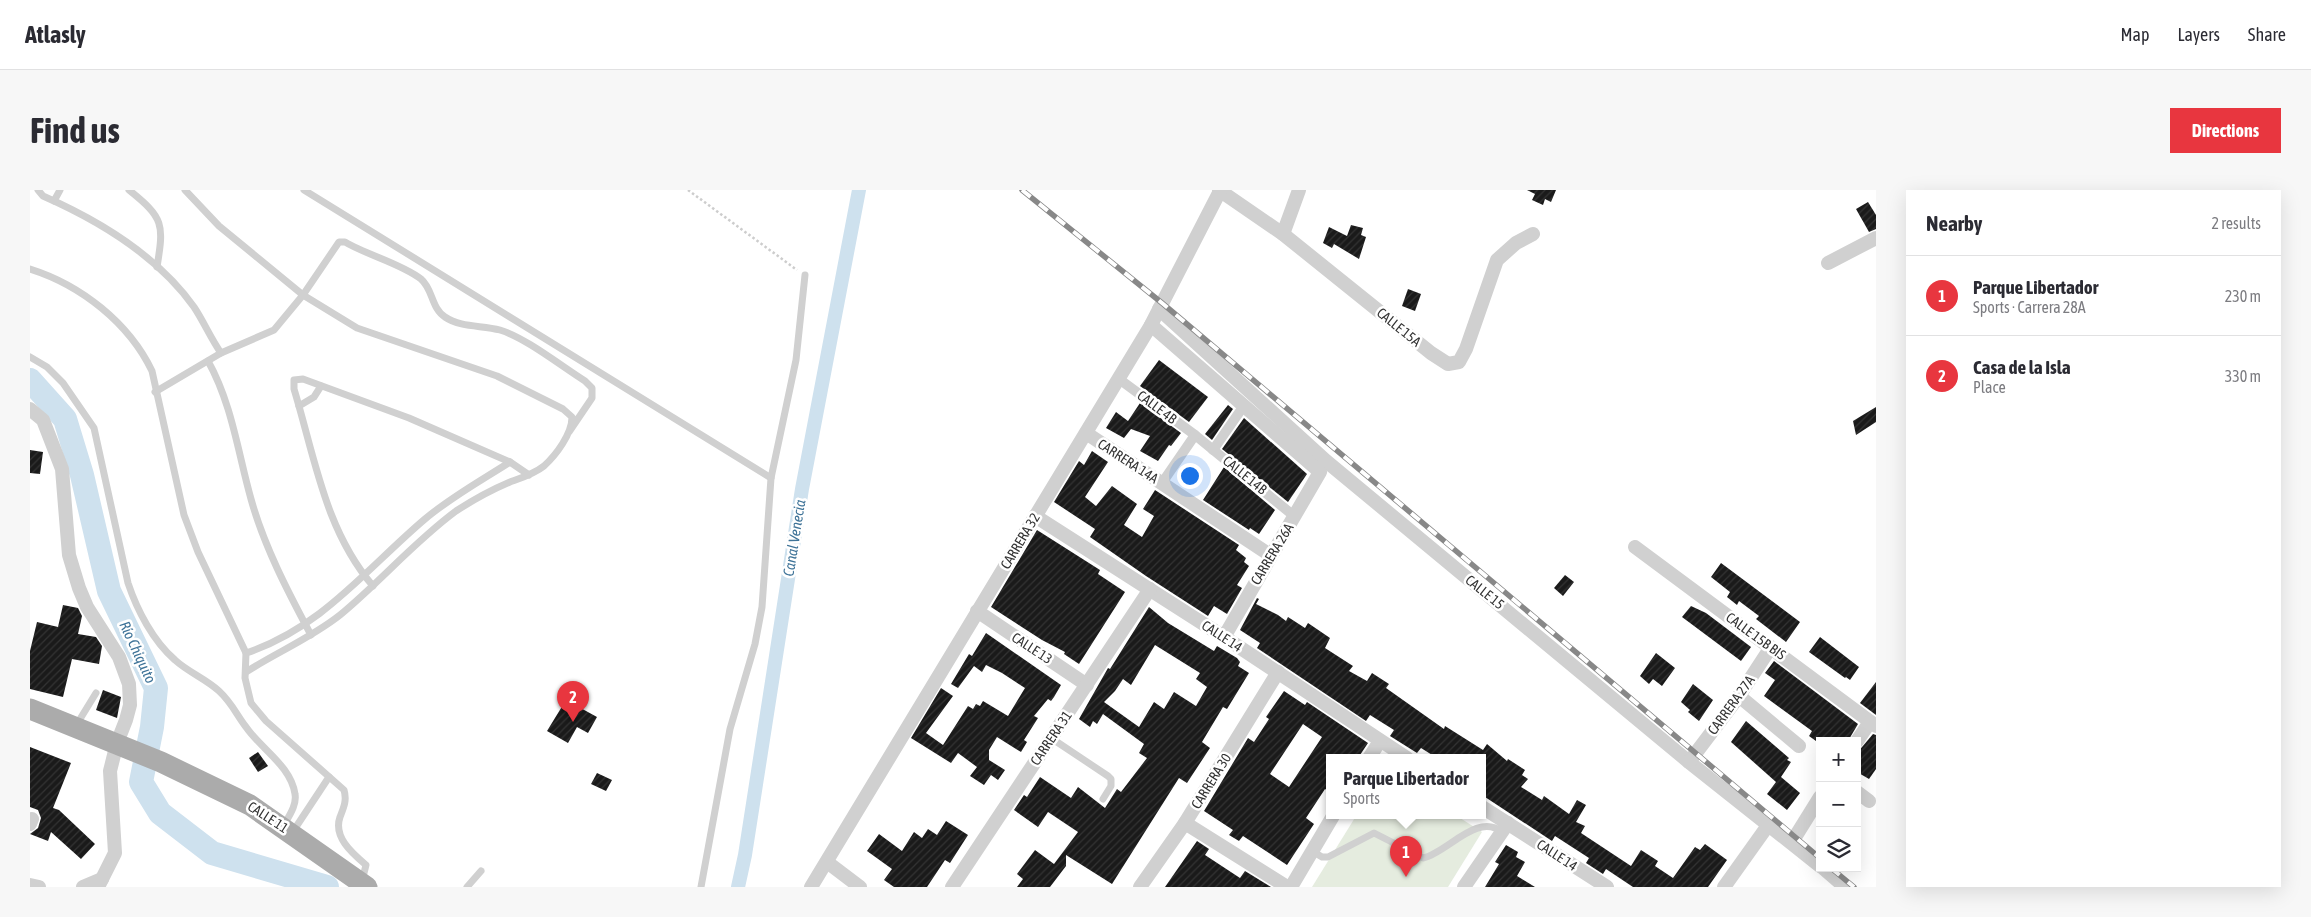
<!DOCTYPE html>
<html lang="en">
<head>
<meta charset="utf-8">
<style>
  :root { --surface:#fff; --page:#f7f7f7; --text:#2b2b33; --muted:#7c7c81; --line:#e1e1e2; --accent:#e8363f }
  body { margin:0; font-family:"Asap Condensed",sans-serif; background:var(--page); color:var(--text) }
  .controls { position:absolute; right:15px; bottom:15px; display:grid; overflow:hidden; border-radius:0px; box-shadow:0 5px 20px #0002 }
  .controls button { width:45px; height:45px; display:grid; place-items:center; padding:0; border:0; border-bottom:1px solid var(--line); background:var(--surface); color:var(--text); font:25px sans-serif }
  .you { position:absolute; left:1159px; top:285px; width:18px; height:18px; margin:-12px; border:4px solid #fff; border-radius:50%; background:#1a73e8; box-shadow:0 0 0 8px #1a73e833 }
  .badge { display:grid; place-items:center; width:32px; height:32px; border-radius:50%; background:var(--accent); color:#fff; font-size:16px; font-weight:700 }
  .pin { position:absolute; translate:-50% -41px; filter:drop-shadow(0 1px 2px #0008) }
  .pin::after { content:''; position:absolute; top:26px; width:18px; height:15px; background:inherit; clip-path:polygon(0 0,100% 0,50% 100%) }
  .popup { position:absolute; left:1296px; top:564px; width:160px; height:65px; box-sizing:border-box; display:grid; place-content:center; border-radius:0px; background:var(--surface); filter:drop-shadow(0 1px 4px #0005); font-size:16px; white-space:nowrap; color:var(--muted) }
  .popup b { font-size:19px; color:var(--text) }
  .popup::after { content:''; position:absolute; left:50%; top:100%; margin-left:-10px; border:10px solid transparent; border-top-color:var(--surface) }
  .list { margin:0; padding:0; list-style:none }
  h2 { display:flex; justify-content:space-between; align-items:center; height:65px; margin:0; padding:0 20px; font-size:21px }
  h2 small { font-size:16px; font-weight:400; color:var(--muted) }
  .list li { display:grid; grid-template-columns:32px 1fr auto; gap:15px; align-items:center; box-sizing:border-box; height:80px; padding:0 20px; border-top:1px solid var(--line) }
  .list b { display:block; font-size:19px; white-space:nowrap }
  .list p { margin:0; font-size:16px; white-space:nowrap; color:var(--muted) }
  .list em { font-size:16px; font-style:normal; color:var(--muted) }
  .icon { flex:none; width:28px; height:28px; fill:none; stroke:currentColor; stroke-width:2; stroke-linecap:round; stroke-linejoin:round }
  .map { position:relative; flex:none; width:1846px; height:697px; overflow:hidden; border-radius:0px }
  header { display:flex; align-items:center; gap:30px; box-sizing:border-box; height:70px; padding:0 25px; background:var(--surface); border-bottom:1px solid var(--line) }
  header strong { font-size:24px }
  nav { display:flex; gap:28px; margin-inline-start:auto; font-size:18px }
  .intro { display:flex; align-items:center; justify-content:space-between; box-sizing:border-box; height:120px; padding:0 30px }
  h1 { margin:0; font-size:35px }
  .button { padding:12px 22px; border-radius:0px; background:var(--accent); color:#fff; font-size:18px; font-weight:700 }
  main { display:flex; gap:30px; padding:0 30px }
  aside { flex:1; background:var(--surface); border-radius:0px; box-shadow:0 5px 20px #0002 }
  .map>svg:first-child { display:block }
  .green { fill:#e5ecdf }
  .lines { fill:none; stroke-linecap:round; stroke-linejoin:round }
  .canal { stroke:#cee1ee; stroke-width:14 }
  .river { stroke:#cee1ee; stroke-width:24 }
  .building { fill:url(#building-hatch); fill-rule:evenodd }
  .path { stroke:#cdcdcd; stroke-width:2.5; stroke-dasharray:2.5 2.5; stroke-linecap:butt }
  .service { stroke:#d0d0d0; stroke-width:7 }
  .pedestrian { stroke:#d0d0d0; stroke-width:10 }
  .minor { stroke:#d0d0d0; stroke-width:14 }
  .primary { stroke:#ababab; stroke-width:21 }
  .rail-casing { stroke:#888; stroke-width:5.5 }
  .rail { stroke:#fff; stroke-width:4; stroke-dasharray:11; stroke-linecap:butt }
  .labels { text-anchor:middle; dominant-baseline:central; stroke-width:5; stroke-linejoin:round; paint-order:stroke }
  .street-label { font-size:14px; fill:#333; stroke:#fff }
  .water-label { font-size:15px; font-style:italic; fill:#3e7398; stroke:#fff }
</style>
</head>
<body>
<header>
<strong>Atlasly</strong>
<nav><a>Map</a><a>Layers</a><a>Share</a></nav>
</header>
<div class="intro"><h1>Find us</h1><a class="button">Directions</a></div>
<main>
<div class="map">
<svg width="1846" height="697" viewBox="0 0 1846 697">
  <defs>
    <pattern id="building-hatch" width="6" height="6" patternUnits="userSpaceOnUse" patternTransform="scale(1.25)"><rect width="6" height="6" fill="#1a1a1a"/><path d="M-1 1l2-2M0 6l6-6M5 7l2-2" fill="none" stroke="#333"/></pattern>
  </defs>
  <rect width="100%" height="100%" fill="#fff"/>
  <path class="green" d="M1326 626H1427L1452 642 1418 697H1282Z"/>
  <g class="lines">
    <path class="canal" d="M708 697 715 665 772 299 829 0"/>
    <path class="river" d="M0 190 35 229 52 285 79 401 126 498 122 537 111 592 130 623 182 663 297 697"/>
  </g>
  <g class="building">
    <path d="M1497 0H1526L1521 12 1515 9 1513 15 1502 10 1505 4Z"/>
    <path d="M1838 12 1846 25V39L1839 42 1826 19Z"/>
    <path d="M1321 35 1333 38 1331 45 1336 47 1329 69 1304 54 1302 58 1293 53 1299 37 1317 46Z"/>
    <path d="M1378 99 1391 104 1385 121 1372 116Z"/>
    <path d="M1129 170 1178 207 1159 232 1110 196Z"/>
    <path d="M1110 213 1151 243 1141 256 1139 255 1128 271 1110 261 1120 246 1101 239 1094 248 1076 238 1086 222 1098 231Z"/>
    <path d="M1198 215 1203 219 1182 250 1175 244Z"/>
    <path d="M1846 217V232L1826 245 1823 231Z"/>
    <path d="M1214 228 1277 284 1258 312 1192 259Z"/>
    <path d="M0 260 13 262 10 284 0 283Z"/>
    <path d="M1062 261 1078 272 1055 307 1066 316 1082 296 1107 314 1094 335 1112 347 1124 326 1113 319 1125 300 1209 355 1206 360 1216 368 1214 372 1219 376 1207 395 1212 398 1197 424 1184 416 1178 426 1116 386 1060 347 1065 339 1024 312 1049 271 1054 275Z"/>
    <path d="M1194 277 1245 320 1229 344 1220 338 1219 340 1173 310Z"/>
    <path d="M1007 340 1070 380 1068 384 1095 402 1049 474 1034 464 1035 462 1012 450 961 417Z"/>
    <path d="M1691 373 1770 432 1756 452 1726 429 1729 426 1709 411 1707 415 1697 407 1700 402 1681 387Z"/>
    <path d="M1535 385 1544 392 1533 406 1524 398Z"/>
    <path d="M1227 408 1229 409 1226 414 1248 425 1256 431 1258 427 1275 438 1278 433 1300 448 1295 458 1323 476 1319 481 1337 491 1342 483 1359 494 1356 498 1414 539 1415 536 1453 560 1457 554 1477 571 1478 569 1495 580 1492 585 1498 589 1491 597 1512 610 1514 606 1539 624 1547 610 1556 615 1546 632 1555 636 1551 643 1601 676 1611 660 1628 671 1625 676 1643 688 1665 657 1670 660 1675 654 1697 670 1678 697H1603L1576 679 1573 684 1556 673 1559 668 1525 646 1522 651 1452 605V568H1407L1391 558 1387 563 1360 546 1364 540 1340 525 1336 531 1227 458 1230 453 1210 440Z"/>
    <path d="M33 415 48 418 52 426 48 444 66 447 72 456 69 474 42 469 33 507 0 499V461L7 432 28 437Z"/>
    <path d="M1661 416 1676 423 1721 457 1711 471 1652 427Z"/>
    <path d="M1119 417 1138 433 1184 461 1187 456 1207 468 1210 472 1208 476 1219 483 1197 519 1193 517 1172 552 1180 558 1176 564 1157 593 1149 588 1082 694 1036 665V676L1020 697H987L993 689 987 684 1005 660 1024 674 1048 642 1018 622 1008 637 984 620 994 605 997 607 1010 587 1041 608 1048 597 1075 618 1087 599 1091 602 1117 568 1109 563 1114 554 1073 524 1067 534 1063 531 1060 537 1049 529 1078 478 1080 479ZM1125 455 1170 483 1166 489 1177 497 1166 516 1144 502 1134 519 1124 512 1109 537 1074 512 1085 501 1093 489 1101 495Z"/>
    <path d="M956 443 1031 495 1024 507 1021 511 1018 509 1004 526 1008 528 994 550 997 552 991 562 967 547 959 560V570L975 580 968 590 961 585 954 595 940 586 947 577 928 563 921 573 881 548 911 498 923 506 896 543 913 555 938 516 943 519 946 514 950 516 953 511 978 526 995 498 972 483 956 475 952 482 944 476 928 498 921 494 939 464 942 466Z"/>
    <path d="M1790 447 1829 477 1820 490 1816 487 1815 488 1779 462Z"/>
    <path d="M1626 463 1645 478 1632 496 1623 489 1619 494 1610 486Z"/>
    <path d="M1744 471 1828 534 1818 551H1786L1779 546 1782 541 1734 506 1745 490 1735 483Z"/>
    <path d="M1846 492V525L1830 513Z"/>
    <path d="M1663 494 1683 510 1669 531 1658 522 1660 520 1651 512Z"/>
    <path d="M73 500 91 507 87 528 66 520Z"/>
    <path d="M1254 501 1275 515 1277 512 1338 553 1328 568H1300V602L1295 599 1276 628 1284 634 1257 675 1213 646 1209 651 1199 645 1203 640 1174 621 1218 548 1224 552 1239 529 1236 527ZM1273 534 1292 547 1259 597 1240 584Z"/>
    <path d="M536 510 567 527 558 543 547 537 538 553 517 541Z"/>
    <path d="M1716 531 1759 568 1757 570 1761 572 1751 587 1770 603 1757 620 1737 604 1746 592 1701 552Z"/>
    <path d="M1843 544 1846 545V579L1839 589 1827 582V563Z"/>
    <path d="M0 557 41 573 23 618 29 620 65 654 51 669 21 642 18 651 0 644 8 638 11 628 8 620 0 617Z"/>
    <path d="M228 562 238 576 228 582 219 568Z"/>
    <path d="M567 583 582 590 576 601 561 594Z"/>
    <path d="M916 631 938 645 920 673 915 670 897 697H864L854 690 862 679 837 661 849 644 872 661 884 642 892 648 898 639 907 645Z"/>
    <path d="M1167 651 1179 659 1175 665 1210 688 1215 681 1241 697H1135Z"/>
    <path d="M1476 655 1488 662 1486 667 1495 672 1487 686 1505 697H1455L1469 674 1465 672Z"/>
  </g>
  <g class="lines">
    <path class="path" d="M658 0 767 80"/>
    <g class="service">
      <path d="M8 0 13 6C70 31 127 65 164 117 174 132 181 149 191 163"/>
      <path d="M99 0C134 28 134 34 127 77"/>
      <path d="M274 0 741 288"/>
      <path d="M24 11 30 0"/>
      <path d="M0 79C51 95 99 133 122 181L154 325 168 362 216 463 215 488 221 513 236 531 314 600C317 610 314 617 310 627 303 647 322 663 336 675L332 691"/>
      <path d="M0 167 17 177 33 193 64 238 98 393C107 420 123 451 145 470 158 482 176 489 189 501 202 513 206 524 216 537 231 559 261 576 265 604 267 615 259 626 254 635"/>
      <path d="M178 171C202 214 208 263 221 309 234 356 258 402 281 445"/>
      <path d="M125 202 191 163 244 140 273 105 189 36 155 0"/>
      <path d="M269 216 284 207 291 196"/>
      <path d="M343 396C295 340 285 268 264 199V190L273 189 379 228 480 272 499 285"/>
      <path d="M216 463C292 438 337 378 395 329 421 307 452 290 480 272"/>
      <path d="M216 482C247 462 281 448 310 425 350 392 384 352 426 321 443 310 461 300 480 292 491 288 504 284 514 276 526 265 542 244 542 227L533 219 467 186 327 138 273 105 309 52H315C337 65 372 74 391 89 403 99 401 118 415 127 431 138 452 135 470 140 496 148 531 176 555 191L562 198V208L539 242"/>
      <path d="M47 534 66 503"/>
      <path d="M1021 548 1078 586 1081 589V596L1073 609"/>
      <path d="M262 643 299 587"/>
      <path d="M1282 661 1292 667H1298L1344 643 1393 668C1417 663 1447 622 1472 642"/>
      <path d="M437 697 451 681"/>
      <path d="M671 697 700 539 725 454 732 417 741 288 766 170 775 85"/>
    </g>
    <g class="pedestrian">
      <path d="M1089 189 1165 245 1264 326"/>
      <path d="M1183 260 1213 217"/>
      <path d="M1132 293 1165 245"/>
    </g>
    <g class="minor">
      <path d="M1189 0 1253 44 1401 163 1418 174 1429 172 1436 159 1467 70 1486 53 1503 44"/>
      <path d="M1253 44 1269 0"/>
      <path d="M1798 73 1846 48"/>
      <path d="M1129 119 1296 271 1659 572 1790 676"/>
      <path d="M1121 135 1290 282 1194 447"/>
      <path d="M0 219 13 230 32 279 39 365 49 398 57 417 89 467 99 494 100 515 96 530 87 553 80 581 85 663 68 697"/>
      <path d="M1056 243 1240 365"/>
      <path d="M1005 326 1194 447 1377 568"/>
      <path d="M1605 357 1846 536"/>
      <path d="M947 421 1057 495"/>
      <path d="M1709 506 1769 556"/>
      <path d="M1827 551 1840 532"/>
      <path d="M1339 568 1350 551"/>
      <path d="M1659 572 1709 506 1741 457"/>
      <path d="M1827 602 1839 611"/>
      <path d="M1452 617 1577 697"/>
      <path d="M1155 633 1257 697"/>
      <path d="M0 634 2 629"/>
      <path d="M1762 652 1790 607"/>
      <path d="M797 672 830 697"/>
      <path d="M1793 678 1815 697"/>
      <path d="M0 695 9 697"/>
      <path d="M53 697 72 689"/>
      <path d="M781 697 1121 135 1190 1"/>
      <path d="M922 697 1120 399"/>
      <path d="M1110 697 1155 633 1248 482"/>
      <path d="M1261 697 1303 626"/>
      <path d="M1434 697 1478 633"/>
      <path d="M1694 697 1739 634"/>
    </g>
    <path class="primary" d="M0 519 131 572 220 615 337 697"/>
    <defs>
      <g id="rail">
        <path d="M992 0 1132 113 1790 668"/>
        <path d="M1801 678 1824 697"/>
      </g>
    </defs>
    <use href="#rail" class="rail-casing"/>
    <use href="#rail" class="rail"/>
  </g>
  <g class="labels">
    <g class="street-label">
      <text transform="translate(1369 137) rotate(39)">CALLE 15A</text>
      <text transform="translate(1127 217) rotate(37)">CALLE 4B</text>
      <text transform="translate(1098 271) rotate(33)">CARRERA 14A</text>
      <text transform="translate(1215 285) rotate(39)">CALLE 14B</text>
      <text transform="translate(990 351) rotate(-59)">CARRERA 32</text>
      <text transform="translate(1242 364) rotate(-59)">CARRERA 26A</text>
      <text transform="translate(1455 402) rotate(39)">CALLE 15</text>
      <text transform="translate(1192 446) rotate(33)">CALLE 14</text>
      <text transform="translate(1726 446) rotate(36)">CALLE 15B BIS</text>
      <text transform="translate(1002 458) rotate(33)">CALLE 13</text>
      <text transform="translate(1701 515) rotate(-54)">CARRERA 27A</text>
      <text transform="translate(1021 548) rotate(-56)">CARRERA 31</text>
      <text transform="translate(1181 591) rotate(-58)">CARRERA 30</text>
      <text transform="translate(238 627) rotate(33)">CALLE 11</text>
      <text transform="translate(1527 665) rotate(33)">CALLE 14</text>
    </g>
    <g class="water-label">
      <text transform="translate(764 348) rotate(-81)">Canal Venecia</text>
      <text transform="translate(108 462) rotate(65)">Río Chiquito</text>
    </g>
  </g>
</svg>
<div class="controls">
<button>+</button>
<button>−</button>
<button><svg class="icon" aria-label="layers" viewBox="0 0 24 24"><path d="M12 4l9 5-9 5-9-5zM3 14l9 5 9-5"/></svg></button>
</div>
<div class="you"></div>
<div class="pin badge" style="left:1376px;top:687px">1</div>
<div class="popup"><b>Parque Libertador</b>Sports</div>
<div class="pin badge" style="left:543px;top:532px">2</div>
</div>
<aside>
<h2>Nearby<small>2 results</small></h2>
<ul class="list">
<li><span class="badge">1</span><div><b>Parque Libertador</b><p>Sports · Carrera 28A</p></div><em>230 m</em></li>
<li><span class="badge">2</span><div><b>Casa de la Isla</b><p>Place</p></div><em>330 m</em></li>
</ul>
</aside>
</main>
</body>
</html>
